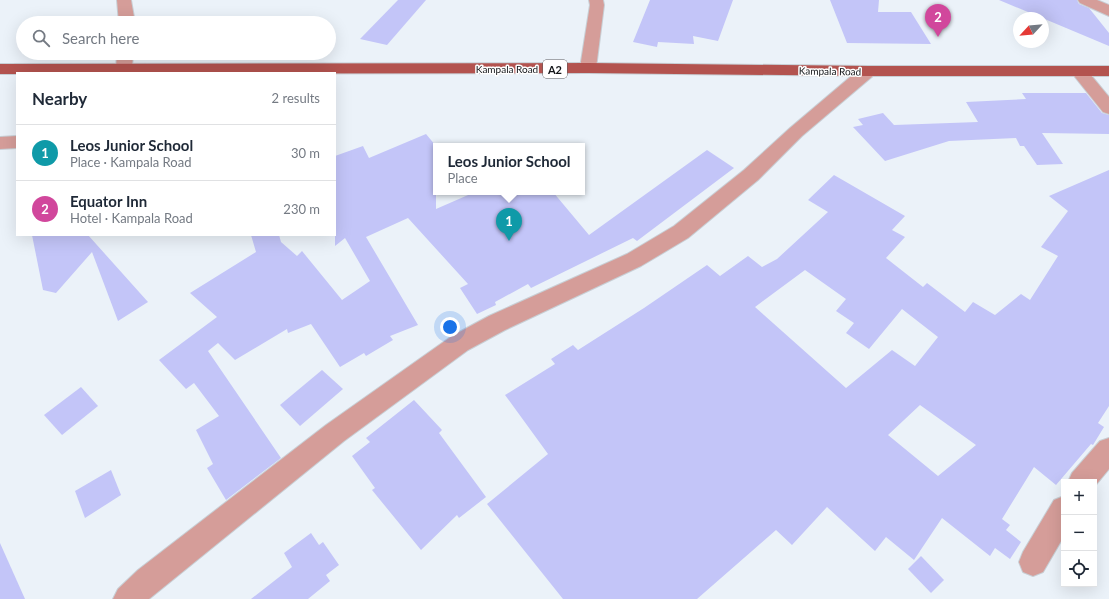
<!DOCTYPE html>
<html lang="en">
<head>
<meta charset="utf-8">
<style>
  :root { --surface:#fff; --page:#f6f6f7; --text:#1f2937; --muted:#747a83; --line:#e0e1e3; --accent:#0b8043 }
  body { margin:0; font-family:Lato,sans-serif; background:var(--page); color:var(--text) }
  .controls { position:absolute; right:12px; bottom:12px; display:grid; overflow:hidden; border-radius:0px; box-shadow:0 4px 16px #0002 }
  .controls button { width:36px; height:36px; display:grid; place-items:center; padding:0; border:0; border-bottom:1px solid var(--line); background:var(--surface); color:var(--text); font:20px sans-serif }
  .compass { position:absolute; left:1013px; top:12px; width:36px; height:36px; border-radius:50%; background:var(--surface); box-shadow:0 4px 16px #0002; rotate:244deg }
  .you { position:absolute; left:450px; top:327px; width:14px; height:14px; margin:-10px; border:3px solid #fff; border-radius:50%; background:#1a73e8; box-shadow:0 0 0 6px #1a73e833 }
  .badge { display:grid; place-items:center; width:26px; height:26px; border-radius:50%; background:var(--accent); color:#fff; font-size:13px; font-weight:700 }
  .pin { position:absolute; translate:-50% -33px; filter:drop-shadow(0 1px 2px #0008) }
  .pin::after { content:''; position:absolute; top:21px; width:14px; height:12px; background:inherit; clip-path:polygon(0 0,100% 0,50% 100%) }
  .popup { position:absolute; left:433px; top:143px; width:152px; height:52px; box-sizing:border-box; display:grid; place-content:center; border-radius:0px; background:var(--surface); filter:drop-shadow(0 1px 3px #0005); font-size:13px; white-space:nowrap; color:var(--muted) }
  .popup b { font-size:15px; color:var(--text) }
  .popup::after { content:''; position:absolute; left:50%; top:100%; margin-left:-8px; border:8px solid transparent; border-top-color:var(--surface) }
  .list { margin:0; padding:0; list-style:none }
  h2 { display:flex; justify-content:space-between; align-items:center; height:52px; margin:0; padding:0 16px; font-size:17px }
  h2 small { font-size:13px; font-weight:400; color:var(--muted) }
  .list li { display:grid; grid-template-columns:26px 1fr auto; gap:12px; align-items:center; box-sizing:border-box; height:56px; padding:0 16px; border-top:1px solid var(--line) }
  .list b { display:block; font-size:15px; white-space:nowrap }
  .list p { margin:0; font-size:13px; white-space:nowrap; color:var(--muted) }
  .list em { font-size:13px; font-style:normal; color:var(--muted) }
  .icon { flex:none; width:22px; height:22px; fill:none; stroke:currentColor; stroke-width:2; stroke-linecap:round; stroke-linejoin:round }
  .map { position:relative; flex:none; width:1109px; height:599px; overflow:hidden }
  .search { position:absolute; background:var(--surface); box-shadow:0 4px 16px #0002; left:16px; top:16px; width:320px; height:44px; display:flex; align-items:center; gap:10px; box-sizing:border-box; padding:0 14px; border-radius:22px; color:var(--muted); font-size:15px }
  .panel { position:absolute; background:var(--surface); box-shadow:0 4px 16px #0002; left:16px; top:72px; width:320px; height:164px; border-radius:0px }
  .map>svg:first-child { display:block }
  .building { fill:#c3c5f8; fill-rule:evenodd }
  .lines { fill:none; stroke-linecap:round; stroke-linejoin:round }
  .street-casing { stroke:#c8cfd5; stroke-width:2 }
  .primary-casing { stroke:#c8cfd5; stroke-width:2 }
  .street { fill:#d59d99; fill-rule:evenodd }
  .primary { fill:#b3534f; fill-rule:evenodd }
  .labels { text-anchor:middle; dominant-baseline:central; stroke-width:3; stroke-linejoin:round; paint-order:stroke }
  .far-street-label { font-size:10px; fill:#131518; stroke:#fff }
  .shield { fill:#fff; stroke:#5a5b5d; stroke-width:1 }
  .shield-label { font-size:11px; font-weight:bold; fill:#131518 }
</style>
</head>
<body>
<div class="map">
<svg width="1109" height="599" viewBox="0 0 1109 599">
  <rect width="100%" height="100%" fill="#ebf2f9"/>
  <g class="building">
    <path d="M398 0H426L387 45 360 39Z"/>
    <path d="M650 0H733L718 41 693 36 694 44 658 42 657 47 633 42Z"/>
    <path d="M830 0H879L878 12H911L931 44 847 43Z"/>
    <path d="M999 0H1077L1079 4 1089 8 1109 33V46Z"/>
    <path d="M1022 93H1086L1102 113 1109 115V134L1042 133 1063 164 1037 165 1024 146H1020L1016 138 949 141 885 161 853 127 863 125 858 119 883 113 894 125 978 122 966 102 1026 99Z"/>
    <path d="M426 134 436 146V209L475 192H553L589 235 707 150 734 168 637 241 633 238 531 288 528 284 495 302 496 305 477 314 460 288 468 284 408 218 366 237 418 325 390 336 393 340 366 356 364 353 340 367 311 324 288 333 287 329 235 360 218 343 208 351 281 458 226 500 207 468 213 464 196 430 219 416 194 383 186 389 159 360 217 317 190 293 256 252 251 235H279L281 242 297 256 302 251 342 300 370 281 345 238 335 246V156L363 146 369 158Z"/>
    <path d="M1109 170V406L1098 423 1104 427 1093 445 1091 444 1056 485 1034 467 1002 519 1010 525 1006 530 1021 542 1010 559 995 548 990 556 942 518 914 560 886 537 875 551 827 507 792 545 776 530 697 599H563L487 504 548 454 505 395 555 364 551 359 573 345 578 350 644 308 707 265 720 276 748 256 762 267 777 259 828 212 808 200 834 175 905 216 892 230 905 237 886 258 923 287 927 283 965 312 973 302 995 315 1021 294 1030 300 1058 256 1041 247 1068 211 1049 196ZM805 270 846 299 836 311 854 323 846 333 869 349 902 309 938 337 915 366 892 350 846 388 755 307ZM920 405 976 445 938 476 888 435Z"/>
    <path d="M32 235H88L148 302 118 321 92 252 56 293 43 290Z"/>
    <path d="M322 370 343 389 300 426 280 405Z"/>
    <path d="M81 387 98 406 62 435 44 415Z"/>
    <path d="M414 400 442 430 439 433 486 497 459 518 457 515 421 550 372 490 375 488 352 456 370 442 366 438Z"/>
    <path d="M111 470 121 495 85 518 75 491Z"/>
    <path d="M311 533 319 545 323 542 339 565 326 575 330 581 308 599H251L292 567 284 553Z"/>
    <path d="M0 543 25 599H0Z"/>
    <path d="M921 556 944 580 931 593 908 569Z"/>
  </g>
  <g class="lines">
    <defs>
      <g id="street">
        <path d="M117 0H131L135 23H119Z"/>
        <path d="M589 0H603L604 5 596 68 594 72 588 73 582 72 580 68 590 5Z"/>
        <path d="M1078 0H1097L1109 5V16L1080 3Z"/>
        <path d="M117 53H133L132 69 130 73H120L116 69Z"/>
        <path d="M868 66 874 67 876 71 874 75 802 136 758 180 688 238 641 266 505 330 468 350 344 441 149 599H113L118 589 138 570 326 425 452 336 489 316 627 254 674 226 744 170 790 128 862 67Z"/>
        <path d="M1079 67 1085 68 1109 97V114L1103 112 1071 72 1073 68Z"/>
        <path d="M17 136V148L0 149V137Z"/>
        <path d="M1109 438V469L1094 487V482H1068L1072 473 1100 441Z"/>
        <path d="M1064 496V536L1043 572 1033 576 1023 572 1019 562 1023 552 1054 500Z"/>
      </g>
      <path id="primary" d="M588 63 868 66H1109V76H868L588 73 0 74V64Z"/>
    </defs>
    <use href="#street" class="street-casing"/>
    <use href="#primary" class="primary-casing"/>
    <use href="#street" class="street"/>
    <use href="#primary" class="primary"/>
  </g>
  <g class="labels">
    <g class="far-street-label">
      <text x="507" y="69">Kampala Road</text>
      <text transform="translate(830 71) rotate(1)">Kampala Road</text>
    </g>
    <rect class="shield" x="543" y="60" width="24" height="18" rx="3"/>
    <g class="shield-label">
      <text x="555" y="69">A2</text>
    </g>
  </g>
</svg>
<div class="controls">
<button>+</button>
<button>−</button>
<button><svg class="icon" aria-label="locate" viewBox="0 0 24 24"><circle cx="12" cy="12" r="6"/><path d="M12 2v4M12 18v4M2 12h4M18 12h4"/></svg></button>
</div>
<svg class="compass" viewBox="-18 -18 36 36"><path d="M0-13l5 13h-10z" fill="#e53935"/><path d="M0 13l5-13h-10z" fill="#747a83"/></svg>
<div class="you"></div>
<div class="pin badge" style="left:509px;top:241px;background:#0f9aa8">1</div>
<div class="popup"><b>Leos Junior School</b>Place</div>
<div class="pin badge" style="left:938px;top:37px;background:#d1479c">2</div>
<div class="search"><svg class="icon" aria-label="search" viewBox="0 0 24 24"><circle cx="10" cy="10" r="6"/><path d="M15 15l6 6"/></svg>Search here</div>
<section class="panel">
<h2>Nearby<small>2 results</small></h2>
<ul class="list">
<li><span class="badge" style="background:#0f9aa8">1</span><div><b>Leos Junior School</b><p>Place · Kampala Road</p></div><em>30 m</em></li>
<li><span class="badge" style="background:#d1479c">2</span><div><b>Equator Inn</b><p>Hotel · Kampala Road</p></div><em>230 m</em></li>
</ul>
</section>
</div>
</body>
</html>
